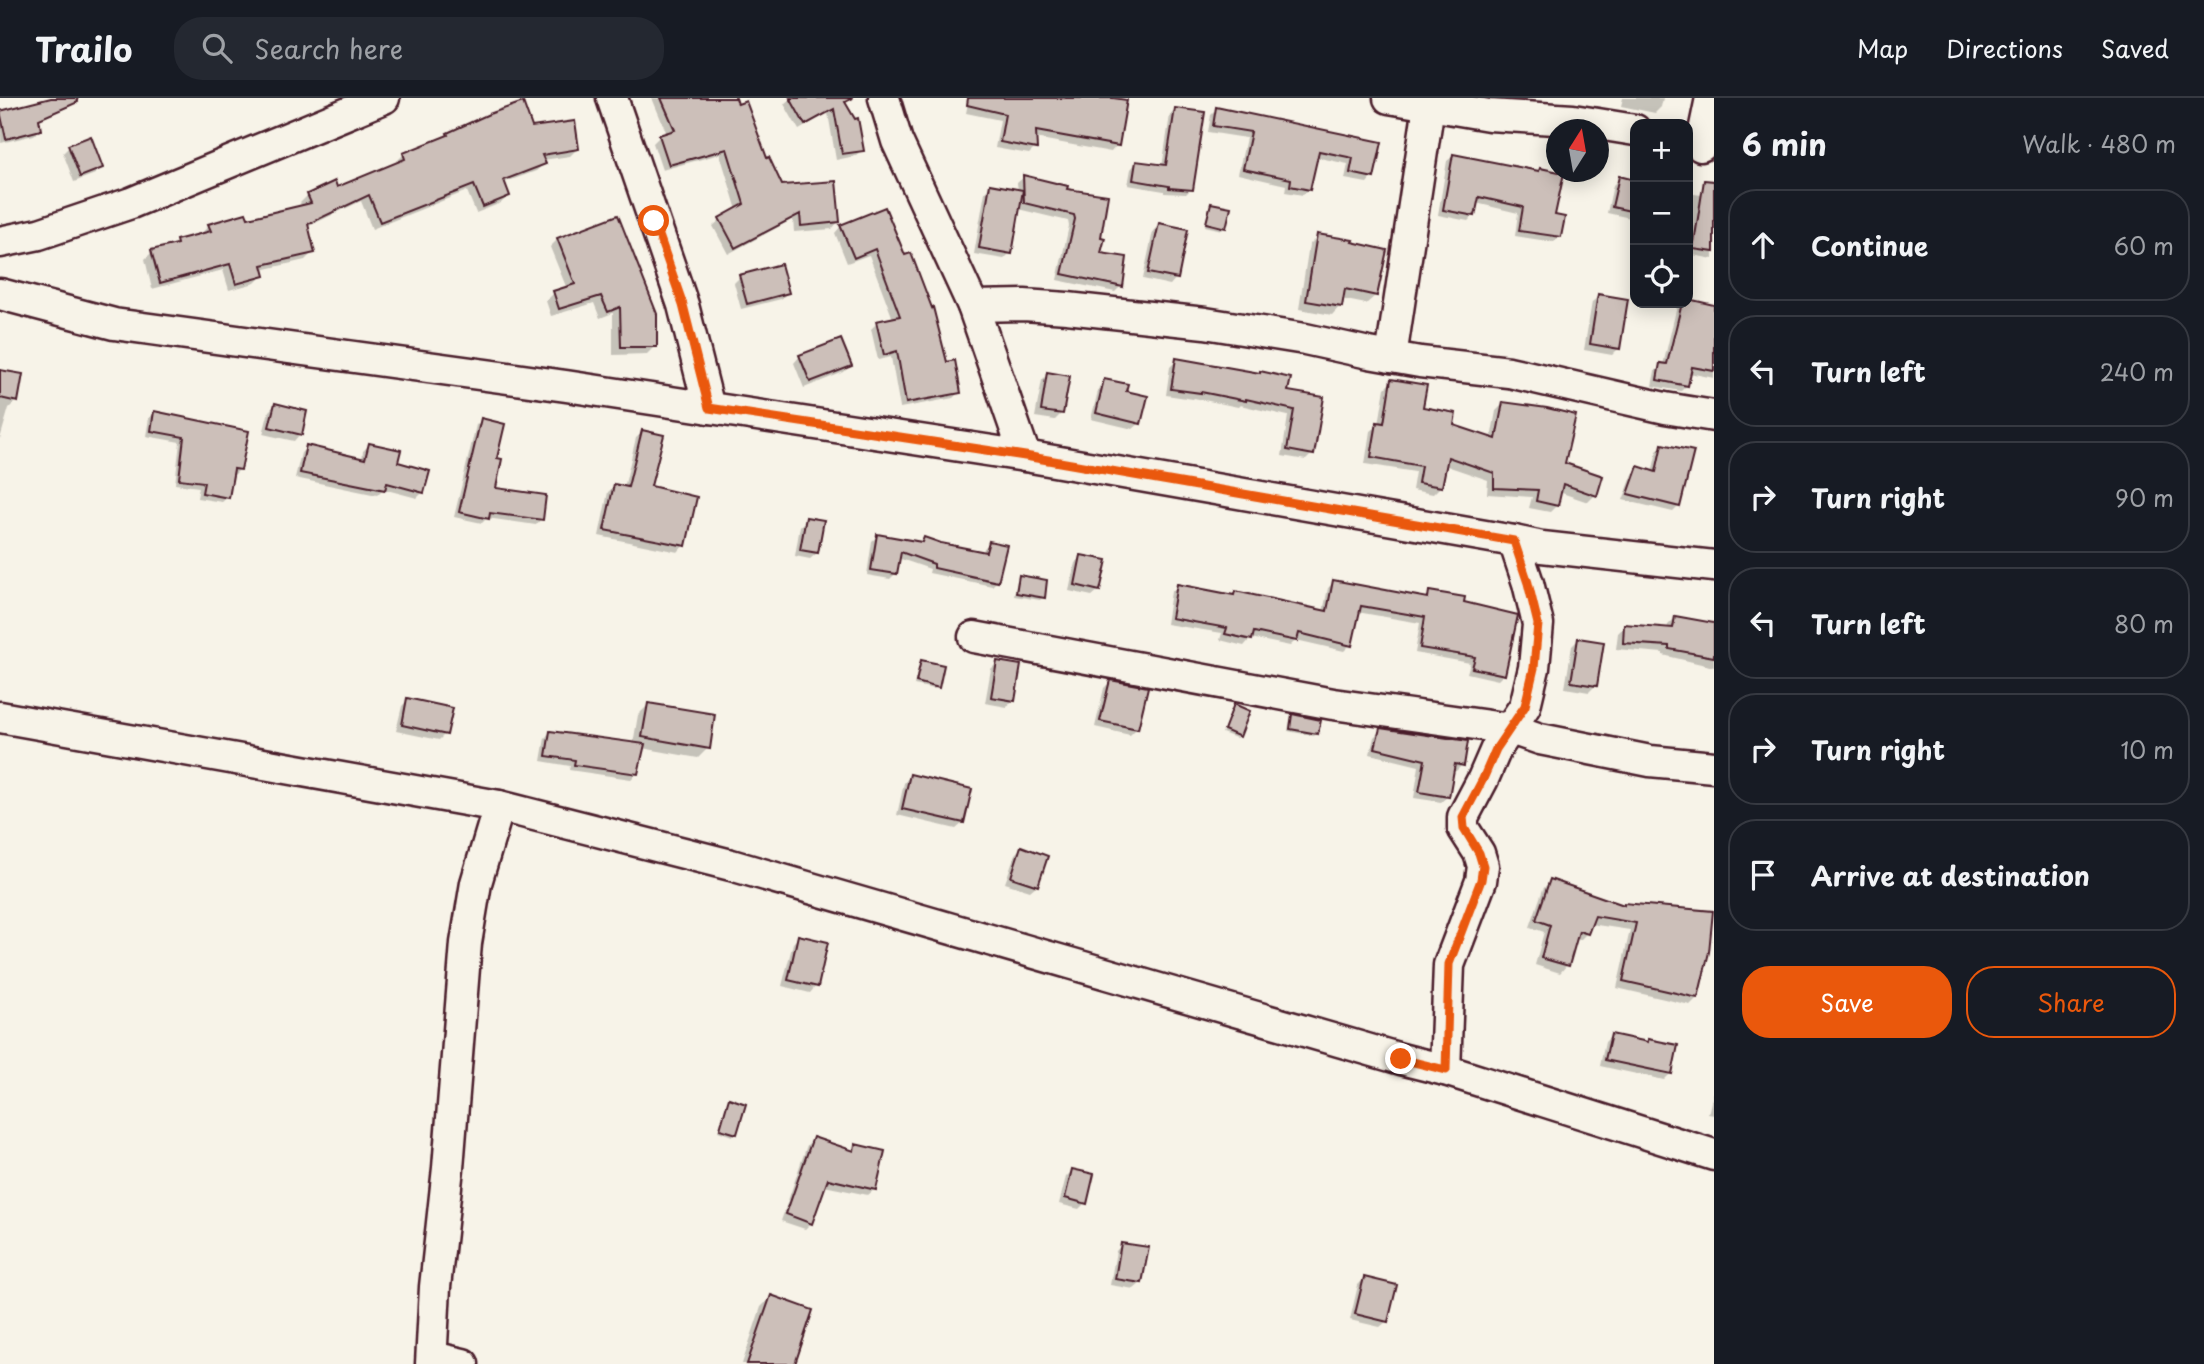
<!DOCTYPE html>
<html lang="en">
<head>
<meta charset="utf-8">
<style>
  :root { --surface:#171b24; --page:#242831; --text:#f1f3f6; --muted:#9ea1a6; --line:#363941; --accent:#ea580c }
  body { margin:0; font-family:"Playpen Sans",sans-serif; background:var(--page); color:var(--text) }
  .controls { position:absolute; right:21px; top:21px; display:grid; overflow:hidden; border-radius:14px; box-shadow:0 4px 18px #0003 }
  .controls button { width:63px; height:63px; display:grid; place-items:center; padding:0; border:0; border-bottom:2px solid var(--line); background:var(--surface); color:var(--text); font:35px sans-serif }
  .compass { position:absolute; left:1546px; top:21px; width:63px; height:63px; border-radius:50%; background:var(--surface); box-shadow:0 4px 18px #0003; rotate:11deg }
  .stop { position:absolute; width:21px; height:21px; margin:-16px; border:5px solid #ea580c; border-radius:50%; background:#fff }
  .stop.end { background:#ea580c; border-color:#fff; box-shadow:0 2px 7px #0008 }
  .list { margin:0; padding:0; list-style:none }
  h2 { display:flex; justify-content:space-between; align-items:center; height:91px; margin:0; padding:0 28px; font-size:30px }
  h2 small { font-size:23px; font-weight:400; color:var(--muted) }
  .list li { display:grid; grid-template-columns:46px 1fr auto; gap:21px; align-items:center; box-sizing:border-box; height:112px; margin:0 14px 14px; padding:0 14px; border:2px solid var(--line); border-radius:28px }
  .list b { display:block; font-size:26px; white-space:nowrap }
  .list em { font-size:23px; font-style:normal; color:var(--muted) }
  .actions { display:flex; gap:14px; padding:21px 28px }
  .actions a { flex:1; padding:16px 0; border:2px solid var(--accent); border-radius:28px; text-align:center; font-size:24px; color:var(--accent) }
  .actions .main { background:var(--accent); color:#fff }
  .icon { flex:none; width:38px; height:38px; fill:none; stroke:currentColor; stroke-width:2; stroke-linecap:round; stroke-linejoin:round }
  .map { position:relative; flex:none; width:1714px; height:1266px; overflow:hidden }
  header { display:flex; align-items:center; gap:42px; box-sizing:border-box; height:98px; padding:0 35px; background:var(--surface); border-bottom:2px solid var(--line) }
  header strong { font-size:33px }
  nav { display:flex; gap:38px; margin-inline-start:auto; font-size:24px }
  .search { width:490px; height:63px; background:var(--page); display:flex; align-items:center; gap:18px; box-sizing:border-box; padding:0 24px; border-radius:28px; color:var(--muted); font-size:26px }
  main { display:flex }
  aside { flex:1; background:var(--surface) }
  .map>svg:first-child { display:block }
  .shadow { fill:#0003 }
  .building { fill:#ccbfb9; stroke:#4a1f2b; stroke-width:2 }
  .lines { fill:none; stroke-linecap:round; stroke-linejoin:round }
  .minor-casing { stroke:#4a1f2b; stroke-width:35 }
  .minor { stroke:#f7f3e8; stroke-width:30 }
  .route { stroke:#ea580c; stroke-width:9 }
</style>
</head>
<body>
<header>
<strong>Trailo</strong>
<div class="search"><svg class="icon" aria-label="search" viewBox="0 0 24 24"><circle cx="10" cy="10" r="6"/><path d="M15 15l6 6"/></svg>Search here</div>
<nav><a>Map</a><a>Directions</a><a>Saved</a></nav>
</header>
<main>
<div class="map">
<svg width="1714" height="1266" viewBox="0 0 1714 1266">
  <rect width="100%" height="100%" fill="#f7f3e8"/>
  <filter id="ink" filterUnits="userSpaceOnUse"><feTurbulence type="fractalNoise" baseFrequency=".0143" numOctaves="2"/><feDisplacementMap in="SourceGraphic" scale="14" xChannelSelector="R" yChannelSelector="G"/><feConvolveMatrix kernelMatrix="1 2 1 2 8 2 1 2 1" color-interpolation-filters="sRGB"/></filter>
  <g filter="url(#ink)">
    <g class="shadow">
      <path d="M58 0H75L76 3 71 8 37 23 40 32 34 37 1 45 0 15Z"/>
      <path d="M652 0H734L781 89 838 124 832 131 794 134 793 121 728 156 713 128 720 122 737 112 720 56 662 72 653 45 660 38 667 36Z"/>
      <path d="M791 0H841L862 52 855 58 836 62 828 15 799 32 784 6Z"/>
      <path d="M969 0H1103L1117 47 1111 54 1035 40V50L1029 56 995 50 1000 22 966 15Z"/>
      <path d="M1623 0H1663L1661 9 1655 15 1621 8Z"/>
      <path d="M1217 11 1380 45 1372 79 1367 85 1345 81 1348 66 1315 59 1309 91 1303 97 1285 94 1286 87 1238 76 1246 40 1208 34 1211 17Z"/>
      <path d="M1176 12 1191 91 1186 96 1164 95V93L1128 87 1131 71 1136 65 1162 69 1170 17Z"/>
      <path d="M531 31 577 51 570 58 543 62 544 66 536 73 503 85 508 98 501 105 476 115 467 93 372 131 361 103 307 129 313 154 305 162 261 172 263 177 255 185 229 192 223 172 152 191 145 161 152 154 173 149 177 144 203 137 202 135 209 127 247 122 302 109 300 105 308 97 334 85 336 91 397 67 396 64 404 56 448 37Z"/>
      <path d="M69 49 101 70 95 76 74 84 63 55Z"/>
      <path d="M1453 58 1553 118 1560 138 1554 144 1515 138 1518 115 1476 105 1474 117 1468 123 1438 117 1447 63Z"/>
      <path d="M1024 79 1065 92 1099 141V156L1121 188 1115 194 1057 182 1069 128 1068 123 1018 111 1010 155 1004 161 974 156 985 94 991 88 1018 93 1017 85Z"/>
      <path d="M1620 80 1635 84V121L1607 115 1613 87Z"/>
      <path d="M1688 95 1714 99 1713 161 1688 156Z"/>
      <path d="M1212 106 1225 129 1222 132 1205 128 1209 109Z"/>
      <path d="M617 119 655 248 647 256 613 257V215L600 220 594 205 551 218 546 203 554 195 567 191 550 149 558 141Z"/>
      <path d="M1159 127 1176 180 1170 187 1143 181 1153 133Z"/>
      <path d="M841 128 904 160 945 266 959 294 953 300 900 310 891 259 878 262 871 231 877 225 893 221 869 157 847 165 835 135Z"/>
      <path d="M1318 138 1375 198 1366 206 1341 201 1340 208 1332 217 1299 211 1309 147Z"/>
      <path d="M740 179 787 195 781 201 741 211 734 185Z"/>
      <path d="M1599 198 1618 251 1612 257 1584 252 1592 204Z"/>
      <path d="M1688 203 1714 209V280L1689 275 1687 287 1681 293 1652 288 1655 273 1663 267 1677 208 1680 205H1688Z"/>
      <path d="M800 258 850 268 844 274 804 290 794 265Z"/>
      <path d="M1177 262 1286 295 1322 301 1312 356 1306 362 1282 358 1288 318 1240 307 1238 309 1194 300 1193 301 1166 297 1170 269Z"/>
      <path d="M0 273 16 303 9 310 0 341Z"/>
      <path d="M1048 276 1062 315 1055 322 1035 319 1042 282Z"/>
      <path d="M1105 282 1124 294 1140 325 1133 331 1091 321 1099 289Z"/>
      <path d="M1392 283 1421 311 1452 328 1491 341 1496 313 1503 306 1595 397 1588 404 1559 394 1557 407 1550 414 1529 410 1532 399 1487 396 1488 382 1444 367 1440 389 1433 396 1412 392 1415 374 1365 366 1370 333 1379 326 1385 290Z"/>
      <path d="M275 307 300 336 294 343 263 336 269 313Z"/>
      <path d="M155 315 240 371 234 377 232 376 228 399 222 404 197 400 199 389 175 386 180 344 146 338 149 320Z"/>
      <path d="M482 322 495 361 493 392 541 421 536 427 487 420 482 425 454 419 476 327Z"/>
      <path d="M643 334 649 390 684 447 678 454 599 438 608 394 615 388 624 390 636 340Z"/>
      <path d="M369 347 396 366 423 394 417 400 383 391 377 397 295 380 301 355 307 349 362 362 363 353Z"/>
      <path d="M1663 348 1679 408 1673 414 1623 402 1633 376 1638 370 1652 375 1657 353Z"/>
      <path d="M807 421 817 455 810 461 795 458 800 428Z"/>
      <path d="M878 438 919 446 924 441 941 447 983 455 984 450 990 445 997 483 992 488 929 475 930 471 898 460 895 476 890 481 867 477 872 443Z"/>
      <path d="M1082 459 1099 492 1092 498 1069 493 1075 465Z"/>
      <path d="M1019 479 1043 499 1040 502 1014 498 1017 482Z"/>
      <path d="M1334 484 1424 501 1430 495 1462 505 1504 576 1498 582 1467 575 1470 565 1415 555 1420 525 1357 514 1350 547 1344 553 1296 542 1290 548 1251 540 1244 548 1220 542 1222 535 1166 526 1171 494 1178 488 1232 498 1235 495 1323 514 1328 490Z"/>
      <path d="M1675 520 1714 527V569L1663 557V555L1616 551 1618 535 1625 528 1667 532 1668 527Z"/>
      <path d="M1578 542 1595 588 1589 594 1565 590 1572 548Z"/>
      <path d="M921 564 937 589 934 591 914 587 919 566Z"/>
      <path d="M997 565 1013 602 1007 609 985 605 991 571Z"/>
      <path d="M1110 584 1136 631 1130 637 1095 629 1104 590Z"/>
      <path d="M408 602 445 636 439 642 396 633 402 608Z"/>
      <path d="M648 607 708 650 698 660 642 650 637 675 631 681 569 672 570 668 541 663 545 640 550 634 633 646 638 617Z"/>
      <path d="M1235 609 1239 638 1236 640 1222 635Z"/>
      <path d="M1292 618 1317 635 1314 638 1288 633 1290 621Z"/>
      <path d="M1381 632 1462 667 1456 673H1452L1448 698 1441 704 1414 700 1419 668 1370 656 1374 639Z"/>
      <path d="M910 678 963 725 956 731 897 717 904 685Z"/>
      <path d="M1021 750 1037 787 1030 793 1005 785 1015 756Z"/>
      <path d="M1550 783 1623 809 1625 806 1697 900 1690 907 1617 890 1630 832 1590 826 1587 835 1580 842 1575 841 1567 867 1560 875 1535 867 1544 834 1530 829 1543 791Z"/>
      <path d="M799 839 816 888 810 895 782 888 793 845Z"/>
      <path d="M1611 938 1646 945 1649 943 1671 975 1664 982 1600 968 1605 944Z"/>
      <path d="M1714 992V1017L1708 1016Z"/>
      <path d="M730 1002 735 1035 732 1038 718 1033 727 1005Z"/>
      <path d="M814 1041 850 1054 856 1048 875 1091 868 1097 824 1088 811 1125 805 1131 781 1123 807 1047Z"/>
      <path d="M1072 1073 1085 1105 1079 1111 1059 1106 1066 1079Z"/>
      <path d="M1122 1146 1141 1185 1134 1191 1110 1187 1116 1153Z"/>
      <path d="M1364 1181 1387 1223 1380 1229 1350 1222 1358 1187Z"/>
      <path d="M771 1199 793 1266H742L761 1209Z"/>
    </g>
    <g class="building">
      <path d="M51 0H77L78 4 39 21 41 32 6 41 0 13Z"/>
      <path d="M661 0H736L738 6 746 3 767 60 769 59 782 87 836 83 840 124 801 128 800 116 735 150 719 120 744 106 727 51 669 67 659 37 675 32Z"/>
      <path d="M790 0H853L845 4 855 21 858 20 864 53 842 56 834 11 805 27Z"/>
      <path d="M968 0H1113L1127 2 1119 48 1036 33 1037 51 1000 44 1005 16 967 7Z"/>
      <path d="M523 4 532 29 575 23 579 51 542 57 546 66 504 82 510 98 483 109 474 87 380 124 369 97 308 126 315 155 262 167 265 178 236 186 230 166 160 185 151 152 177 146 176 142 211 133 208 126 246 115 248 120 311 105 307 96 335 83 337 89 405 61 403 55 448 37 447 35 489 16Z"/>
      <path d="M1216 9 1382 44 1374 80 1350 75 1353 60 1319 53 1310 92 1290 88 1291 81 1243 71 1251 34 1213 28Z"/>
      <path d="M1175 10 1205 14 1193 92 1169 90V88L1133 82 1136 63 1166 67Z"/>
      <path d="M91 38 103 70 80 79 68 47Z"/>
      <path d="M1453 56 1539 73 1540 70 1564 75 1555 117 1565 119 1561 139 1519 133 1523 109 1479 99 1475 118 1443 112Z"/>
      <path d="M1023 77 1068 88 1067 91 1108 97 1101 139 1105 140 1101 155 1127 159 1123 189 1062 176 1075 121 1074 117 1024 105Z"/>
      <path d="M1619 78 1635 82V114L1612 109Z"/>
      <path d="M1704 82 1714 83V154L1693 151Z"/>
      <path d="M990 86 1023 92 1012 156 979 150Z"/>
      <path d="M1211 105 1231 109 1226 130 1206 125Z"/>
      <path d="M885 109 905 157 911 155 932 210 933 209 947 264 955 262 961 295 906 305 897 253 884 257 876 223 900 218 875 151 854 160 840 127Z"/>
      <path d="M618 117 657 216V249H621L620 209 608 214 601 198 559 211 553 193 575 186 557 140Z"/>
      <path d="M1159 125 1188 131 1178 181 1148 175Z"/>
      <path d="M1317 136 1353 142 1352 144 1387 152 1377 198 1345 191 1342 209 1306 203Z"/>
      <path d="M781 166 789 195 747 206 739 177Z"/>
      <path d="M1598 196 1628 201 1620 251 1590 246Z"/>
      <path d="M1688 201 1714 207V273L1692 269 1688 288 1657 282 1660 265 1667 266 1682 205H1688Z"/>
      <path d="M841 241 852 268 810 284 799 257Z"/>
      <path d="M1176 260 1260 275V273L1291 280 1288 293 1324 299 1314 357 1287 352 1294 312 1246 301V303L1201 294V295L1171 291Z"/>
      <path d="M0 272 23 276 18 304 0 300Z"/>
      <path d="M1047 274 1070 278 1063 316 1041 313Z"/>
      <path d="M1104 281 1128 286 1126 293 1148 298 1141 326 1096 315Z"/>
      <path d="M1391 281 1427 287 1423 309 1456 315 1454 327 1496 341 1503 304 1547 310 1576 317 1565 365 1603 378 1597 398 1563 386 1558 408 1536 403 1538 392 1494 390V375L1448 359 1442 389 1418 385 1421 368 1371 359 1377 324 1384 325Z"/>
      <path d="M275 305 307 313 302 337 269 329Z"/>
      <path d="M154 313 249 333 241 372 234 371 229 400 202 395 204 384 179 381 184 339 151 333Z"/>
      <path d="M481 320 505 326 497 360 502 361 496 390 546 397 543 422 490 415 489 421 459 414Z"/>
      <path d="M642 332 664 337 651 388 697 399 686 448 604 432 614 386 628 389Z"/>
      <path d="M369 345 401 352 398 364 430 373 424 395 387 385 385 392 300 375 306 347 365 361Z"/>
      <path d="M1662 346 1694 353 1680 409 1628 396 1638 368 1656 374Z"/>
      <path d="M806 419 824 422 818 455 800 452Z"/>
      <path d="M877 436 922 444 924 439 941 445 986 454 989 443 1007 447 998 484 934 470V466L901 454 897 476 871 472Z"/>
      <path d="M1081 457 1107 462 1100 493 1075 487Z"/>
      <path d="M1019 477 1047 482 1045 500 1016 495Z"/>
      <path d="M1333 482 1428 500 1429 493 1465 499 1464 504 1518 517 1505 577 1472 570 1475 559 1420 550 1425 519 1361 508 1352 548 1299 535 1297 543 1254 534 1252 542 1225 536 1227 530 1171 520 1177 486 1234 497 1235 493 1327 513Z"/>
      <path d="M1675 518 1714 525V559L1669 551V548L1623 545 1624 526 1673 530Z"/>
      <path d="M1578 540 1604 544 1597 588 1571 584Z"/>
      <path d="M921 562 944 567 939 590 916 584Z"/>
      <path d="M997 563 1021 567 1015 603 991 599Z"/>
      <path d="M1110 582 1148 589 1138 631 1100 623Z"/>
      <path d="M407 600 453 610 447 637 402 627Z"/>
      <path d="M648 605 715 616 710 651 642 639Z"/>
      <path d="M1234 606 1250 613 1240 639 1224 632Z"/>
      <path d="M1292 616 1321 622 1318 636 1290 631Z"/>
      <path d="M1380 630 1468 643 1464 668 1455 666 1449 699 1419 694 1425 662 1375 650Z"/>
      <path d="M550 633 645 646 638 676 574 667 575 662 546 658Z"/>
      <path d="M910 676 972 691 964 725 902 711Z"/>
      <path d="M1021 748 1048 758 1038 788 1011 779Z"/>
      <path d="M1550 781 1624 807V805L1713 813 1709 854 1698 900 1623 883 1636 825 1595 818 1588 836 1579 833 1569 868 1541 860 1550 827 1536 822Z"/>
      <path d="M798 837 828 844 818 889 788 882Z"/>
      <path d="M1611 936 1648 944V941L1678 947 1672 976 1605 962Z"/>
      <path d="M729 1000 746 1006 737 1036 720 1031Z"/>
      <path d="M813 1039 854 1053 855 1046 885 1053 876 1092 828 1081 812 1126 786 1116Z"/>
      <path d="M1072 1071 1094 1076 1087 1106 1065 1100Z"/>
      <path d="M1121 1145 1149 1149 1142 1185 1115 1181Z"/>
      <path d="M1364 1179 1397 1187 1388 1224 1355 1216Z"/>
      <path d="M771 1197 813 1212 795 1266H747Z"/>
    </g>
    <g class="lines">
      <defs>
        <g id="minor">
          <path d="M612 0 683 207 709 310"/>
          <path d="M884 0 897 43 973 208 1025 358"/>
          <path d="M1389 0 1489 17 1573 22 1635 32"/>
          <path d="M1701 48 1711 0"/>
          <path d="M0 144 39 136 131 105 384 0"/>
          <path d="M0 196 114 226 566 288 1025 358 1514 443 1542 449 1714 468"/>
          <path d="M973 208 1024 207 1067 210 1205 225 1305 241 1369 255 1420 264 1509 274 1665 310 1714 318"/>
          <path d="M1391 259 1429 7"/>
          <path d="M974 539 1333 606 1511 631 1540 641 1650 663 1714 669"/>
          <path d="M0 619 499 708 731 767 1401 961 1445 972 1714 1057"/>
          <path d="M1445 972 1449 867 1481 783 1483 768 1479 755 1463 730V719L1483 681 1496 651 1525 608 1534 570 1538 526 1528 485 1514 443"/>
          <path d="M433 1259 463 1266"/>
          <path d="M431 1266 435 1189 448 1070 466 845 476 785 499 708"/>
        </g>
      </defs>
      <use href="#minor" class="minor-casing"/>
      <use href="#minor" class="minor"/>
    </g>
  </g>
  <g class="lines" filter="url(#ink)">
    <path class="route" d="M654 123 683 207 709 310 1025 358 1514 443 1528 485 1538 526 1534 570 1525 608 1496 651 1483 681 1463 719 1464 730 1479 755 1483 768 1481 782 1449 866 1446 972 1401 961"/>
  </g>
</svg>
<div class="controls">
<button>+</button>
<button>−</button>
<button><svg class="icon" aria-label="locate" viewBox="0 0 24 24"><circle cx="12" cy="12" r="6"/><path d="M12 2v4M12 18v4M2 12h4M18 12h4"/></svg></button>
</div>
<svg class="compass" viewBox="-18 -18 36 36"><path d="M0-13l5 13h-10z" fill="#e53935"/><path d="M0 13l5-13h-10z" fill="#9ea1a6"/></svg>
<div class="stop" style="left:654px;top:123px"></div>
<div class="stop end" style="left:1401px;top:961px"></div>
</div>
<aside>
<h2>6 min<small>Walk · 480 m</small></h2>
<ul class="list">
<li><svg class="icon" aria-label="ahead" viewBox="0 0 24 24"><path d="M12 20V5M6 11l6-6 6 6"/></svg><div><b>Continue</b></div><em>60 m</em></li>
<li><svg class="icon" aria-label="left" viewBox="0 0 24 24"><path d="M17 20v-9H6M10 6l-5 5 5 5"/></svg><div><b>Turn left</b></div><em>240 m</em></li>
<li><svg class="icon" aria-label="right" viewBox="0 0 24 24"><path d="M7 20v-9h11M14 6l5 5-5 5"/></svg><div><b>Turn right</b></div><em>90 m</em></li>
<li><svg class="icon" aria-label="left" viewBox="0 0 24 24"><path d="M17 20v-9H6M10 6l-5 5 5 5"/></svg><div><b>Turn left</b></div><em>80 m</em></li>
<li><svg class="icon" aria-label="right" viewBox="0 0 24 24"><path d="M7 20v-9h11M14 6l5 5-5 5"/></svg><div><b>Turn right</b></div><em>10 m</em></li>
<li><svg class="icon" aria-label="arrive" viewBox="0 0 24 24"><path d="M6 21V4h12l-3 4 3 4H6"/></svg><div><b>Arrive at destination</b></div></li>
</ul>
<div class="actions"><a class="main">Save</a><a>Share</a></div>
</aside>
</main>
</body>
</html>
